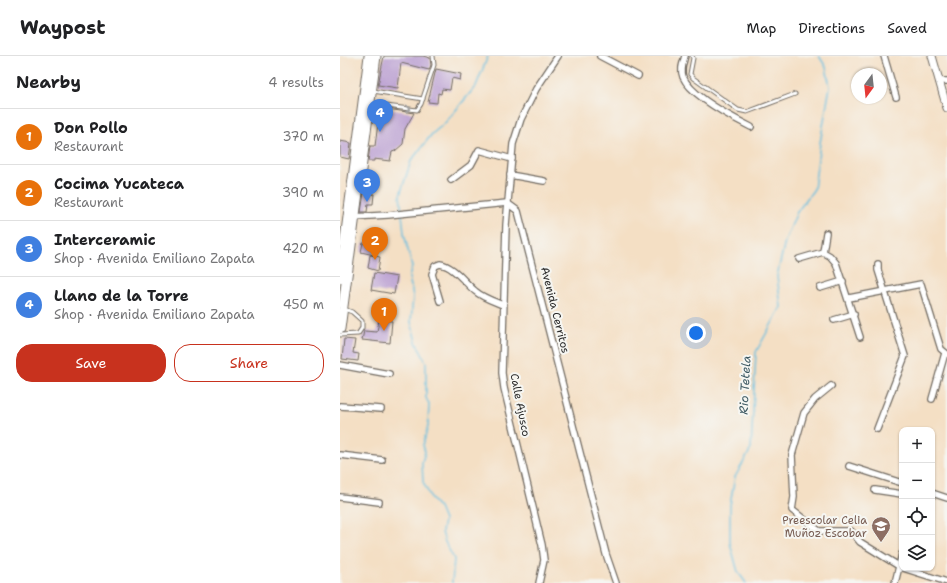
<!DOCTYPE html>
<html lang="en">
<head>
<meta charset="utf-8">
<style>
  :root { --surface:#fff; --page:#f6f6f6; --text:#202124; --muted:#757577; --line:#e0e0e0; --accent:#c8321e }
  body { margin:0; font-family:"Shantell Sans",sans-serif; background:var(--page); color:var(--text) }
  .controls { position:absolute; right:12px; bottom:12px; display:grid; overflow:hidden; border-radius:8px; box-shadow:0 1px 3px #0004 }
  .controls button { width:36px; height:36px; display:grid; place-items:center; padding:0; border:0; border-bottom:1px solid var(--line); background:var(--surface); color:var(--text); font:20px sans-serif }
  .compass { position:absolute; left:511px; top:12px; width:36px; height:36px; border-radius:50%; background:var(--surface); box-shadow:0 1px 3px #0004; rotate:195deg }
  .you { position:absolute; left:356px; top:277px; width:14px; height:14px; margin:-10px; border:3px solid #fff; border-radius:50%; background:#1a73e8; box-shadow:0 0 0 6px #1a73e833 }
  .badge { display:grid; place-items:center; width:26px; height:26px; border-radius:50%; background:var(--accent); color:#fff; font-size:13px; font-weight:700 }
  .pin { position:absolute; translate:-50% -33px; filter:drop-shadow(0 1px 2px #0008) }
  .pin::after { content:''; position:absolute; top:21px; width:14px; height:12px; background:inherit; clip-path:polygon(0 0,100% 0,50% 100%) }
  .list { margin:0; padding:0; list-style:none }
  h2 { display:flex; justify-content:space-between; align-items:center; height:52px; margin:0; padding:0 16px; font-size:17px }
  h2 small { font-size:13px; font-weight:400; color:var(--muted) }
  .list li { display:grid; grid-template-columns:26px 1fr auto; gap:12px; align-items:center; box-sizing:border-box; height:56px; padding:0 16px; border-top:1px solid var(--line) }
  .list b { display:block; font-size:15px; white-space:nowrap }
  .list p { margin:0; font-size:13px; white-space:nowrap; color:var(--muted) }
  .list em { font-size:13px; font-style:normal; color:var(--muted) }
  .actions { display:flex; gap:8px; padding:12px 16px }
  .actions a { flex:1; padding:9px 0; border:1px solid var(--accent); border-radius:16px; text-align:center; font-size:14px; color:var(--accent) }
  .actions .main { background:var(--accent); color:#fff }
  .icon { flex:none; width:22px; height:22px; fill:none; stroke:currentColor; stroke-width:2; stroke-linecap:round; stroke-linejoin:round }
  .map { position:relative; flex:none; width:607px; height:527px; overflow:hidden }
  header { display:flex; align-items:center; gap:24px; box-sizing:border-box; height:56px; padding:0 20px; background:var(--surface); border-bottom:1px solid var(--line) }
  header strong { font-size:19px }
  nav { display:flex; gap:22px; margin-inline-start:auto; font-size:14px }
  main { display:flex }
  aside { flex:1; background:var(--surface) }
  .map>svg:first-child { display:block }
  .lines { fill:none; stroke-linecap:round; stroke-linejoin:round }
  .stream { stroke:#61bedf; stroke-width:1.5 }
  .building { fill:#bba0d2 }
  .service-casing { stroke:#716a61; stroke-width:5 }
  .minor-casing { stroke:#716a61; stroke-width:8 }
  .tertiary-casing { stroke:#716a61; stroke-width:9 }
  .primary-casing { stroke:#716a61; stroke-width:11 }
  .service { stroke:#fff; stroke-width:3 }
  .minor { stroke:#fff; stroke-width:5.5 }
  .tertiary { stroke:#fff; stroke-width:7 }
  .primary { stroke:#fff; stroke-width:9 }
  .oneway { stroke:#a0a0a0 }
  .labels { text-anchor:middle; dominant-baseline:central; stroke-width:4; stroke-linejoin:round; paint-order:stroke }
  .street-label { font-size:11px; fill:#2b2b2b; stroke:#f6f6f2 }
  .education-label { font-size:11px; fill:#785e54; stroke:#f6f6f2; text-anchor:end }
  .water-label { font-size:12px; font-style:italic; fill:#3b5761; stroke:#f6f6f2 }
</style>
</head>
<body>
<header>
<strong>Waypost</strong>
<nav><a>Map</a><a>Directions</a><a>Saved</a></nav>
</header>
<main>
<aside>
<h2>Nearby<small>4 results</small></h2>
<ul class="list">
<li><span class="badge" style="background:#e8710a">1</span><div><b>Don Pollo</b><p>Restaurant</p></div><em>370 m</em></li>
<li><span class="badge" style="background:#e8710a">2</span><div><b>Cocima Yucateca</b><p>Restaurant</p></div><em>390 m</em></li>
<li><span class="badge" style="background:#3f7fe0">3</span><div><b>Interceramic</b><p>Shop · Avenida Emiliano Zapata</p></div><em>420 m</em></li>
<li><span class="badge" style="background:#3f7fe0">4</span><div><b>Llano de la Torre</b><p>Shop · Avenida Emiliano Zapata</p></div><em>450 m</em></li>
</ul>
<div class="actions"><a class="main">Save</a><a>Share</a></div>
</aside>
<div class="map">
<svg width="607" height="527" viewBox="0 0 607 527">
  <rect width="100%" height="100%" fill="#f6f6f2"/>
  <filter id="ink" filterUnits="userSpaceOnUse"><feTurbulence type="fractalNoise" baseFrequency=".025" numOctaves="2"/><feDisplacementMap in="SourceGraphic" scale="8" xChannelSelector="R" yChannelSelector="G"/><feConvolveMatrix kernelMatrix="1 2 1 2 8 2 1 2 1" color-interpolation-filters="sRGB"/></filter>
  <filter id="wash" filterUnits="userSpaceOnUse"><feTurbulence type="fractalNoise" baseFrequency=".012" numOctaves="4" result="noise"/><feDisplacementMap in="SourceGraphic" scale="16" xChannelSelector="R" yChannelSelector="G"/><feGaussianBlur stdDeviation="0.9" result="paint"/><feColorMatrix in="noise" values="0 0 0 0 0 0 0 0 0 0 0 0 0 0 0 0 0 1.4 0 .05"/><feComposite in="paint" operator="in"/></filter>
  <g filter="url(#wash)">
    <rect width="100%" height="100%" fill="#f4dfc4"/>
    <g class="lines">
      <g class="stream">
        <path d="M112 527 114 503 105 486 102 476 104 464 99 452 92 444 83 426 82 406 85 396 83 389 88 370 89 348 86 342V306L76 286 71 266 73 240 69 221 72 211 64 177 60 139 71 105 92 78 105 67 136 30 148 0"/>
        <path d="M406 527 398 516 390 487V449L395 421 411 393 416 296 441 251 437 220 445 185 457 156 474 133 480 87 490 31 486 11 479 0"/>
      </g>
    </g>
    <g id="blocks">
      <g class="building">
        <path d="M44 0H83L90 2 91 9 89 14 61 7 58 32 38 29Z"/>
        <path d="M96 13 121 18 120 24 112 22 110 34 102 33 101 38 98 37 97 47 88 46Z"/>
        <path d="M40 52 74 57 65 73 63 88 55 95 52 96 50 105 34 103V105H28L30 90H35Z"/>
        <path d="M0 85 11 87 9 103 0 101Z"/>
        <path d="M24 137 34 138 33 148H28L27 156H21Z"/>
        <path d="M23 187 36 189 34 199 21 196Z"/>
        <path d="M30 199 40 201 38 215 28 212Z"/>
        <path d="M34 217 57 221 54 238 31 234Z"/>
        <path d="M39 263 52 265 50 287 22 284 24 275 37 276Z"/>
        <path d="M4 283 15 284 13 297 19 298 18 305 2 303Z"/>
      </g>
    </g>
  </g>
  <g filter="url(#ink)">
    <use href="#blocks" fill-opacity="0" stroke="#716a61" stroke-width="1"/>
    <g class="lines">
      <defs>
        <g id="service">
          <path d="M352 0 353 2 350 18 353 22 398 54 407 56 455 38"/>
          <path d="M33 35 83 43"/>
          <path d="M31 48 77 54 81 48 94 9 93 0"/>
          <path d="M0 279 18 278 22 272V265L12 256 4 253"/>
        </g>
        <g id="minor">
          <path d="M260 0 298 20"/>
          <path d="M345 0C343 7 340 14 343 21 352 41 393 62 411 71"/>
          <path d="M544 0 556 41"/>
          <path d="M599 25H607"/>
          <path d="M170 119 204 125"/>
          <path d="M111 124 131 109 139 94 172 103"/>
          <path d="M12 161 48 159 167 147 178 155 266 498 276 527"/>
          <path d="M483 196 490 200 496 207 520 281"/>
          <path d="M483 196 486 177"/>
          <path d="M459 203 483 196"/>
          <path d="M480 232 503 225"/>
          <path d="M509 242 581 228 601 293 607 298"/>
          <path d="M100 245 92 218 95 210 100 208C114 210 124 226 135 235 143 242 153 245 163 249"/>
          <path d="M494 264 514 258"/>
          <path d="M0 309 49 318"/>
          <path d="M491 330 475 343 464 357 452 399 454 441 452 454 479 475H511L520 486 562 512"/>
          <path d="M592 343 605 297"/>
          <path d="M0 350 41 353"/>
          <path d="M537 373 565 300 538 214V208"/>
          <path d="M0 399 42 404"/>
          <path d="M509 410 562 427"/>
          <path d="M535 434 562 438"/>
          <path d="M592 437 607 442"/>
          <path d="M0 441 39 446"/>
          <path d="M563 512 607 526"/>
          <path d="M199 527 204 504 202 489 164 332 162 317 166 169 173 88 181 63 196 33 218 0"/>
          <path d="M555 527 562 498"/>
        </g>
        <path id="tertiary" d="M592 0 607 52"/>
        <g id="primary">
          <path d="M0 222 29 0"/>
          <path d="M0 273 36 0"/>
        </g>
      </defs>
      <use href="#service" class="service-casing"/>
      <use href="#minor" class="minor-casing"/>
      <use href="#tertiary" class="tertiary-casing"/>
      <use href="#primary" class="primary-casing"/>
      <use href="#service" class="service"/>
      <use href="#minor" class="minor"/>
      <use href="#tertiary" class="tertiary"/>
      <use href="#primary" class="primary"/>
    </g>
    <defs><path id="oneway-chevron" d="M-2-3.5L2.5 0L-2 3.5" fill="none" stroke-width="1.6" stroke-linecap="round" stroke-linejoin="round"/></defs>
    <use class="oneway" href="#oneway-chevron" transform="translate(68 53) rotate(8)"/>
  </g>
  <defs>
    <symbol id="school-pin" viewBox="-11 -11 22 30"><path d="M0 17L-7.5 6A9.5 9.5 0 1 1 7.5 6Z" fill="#8d6e63" stroke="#f6f6f2"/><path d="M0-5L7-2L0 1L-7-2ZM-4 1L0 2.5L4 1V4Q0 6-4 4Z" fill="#fff"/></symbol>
  </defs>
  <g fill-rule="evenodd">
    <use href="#school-pin" x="530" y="459" width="22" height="30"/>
  </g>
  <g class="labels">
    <g class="street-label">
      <text transform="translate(215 254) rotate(76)">Avenida Cerritos</text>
      <text transform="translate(180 349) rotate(79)">Calle Ajusco</text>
    </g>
    <g class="education-label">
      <text x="527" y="464">Preescolar Celia<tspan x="527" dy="13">Muñoz Escobar</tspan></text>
    </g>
    <g class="water-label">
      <text transform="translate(405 329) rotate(-87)">Rio Tetela</text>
    </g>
  </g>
</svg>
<div class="controls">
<button>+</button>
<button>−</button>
<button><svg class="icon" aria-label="locate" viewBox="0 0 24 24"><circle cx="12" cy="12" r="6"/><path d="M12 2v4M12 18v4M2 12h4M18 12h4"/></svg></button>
<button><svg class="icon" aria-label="layers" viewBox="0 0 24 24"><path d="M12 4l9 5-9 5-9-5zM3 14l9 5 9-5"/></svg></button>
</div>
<svg class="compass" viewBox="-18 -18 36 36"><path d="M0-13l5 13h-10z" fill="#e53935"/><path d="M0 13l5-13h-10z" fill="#757577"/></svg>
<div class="you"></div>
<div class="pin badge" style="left:44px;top:275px;background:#e8710a">1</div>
<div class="pin badge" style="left:35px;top:204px;background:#e8710a">2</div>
<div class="pin badge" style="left:27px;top:146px;background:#3f7fe0">3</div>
<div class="pin badge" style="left:40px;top:76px;background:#3f7fe0">4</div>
</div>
</main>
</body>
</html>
